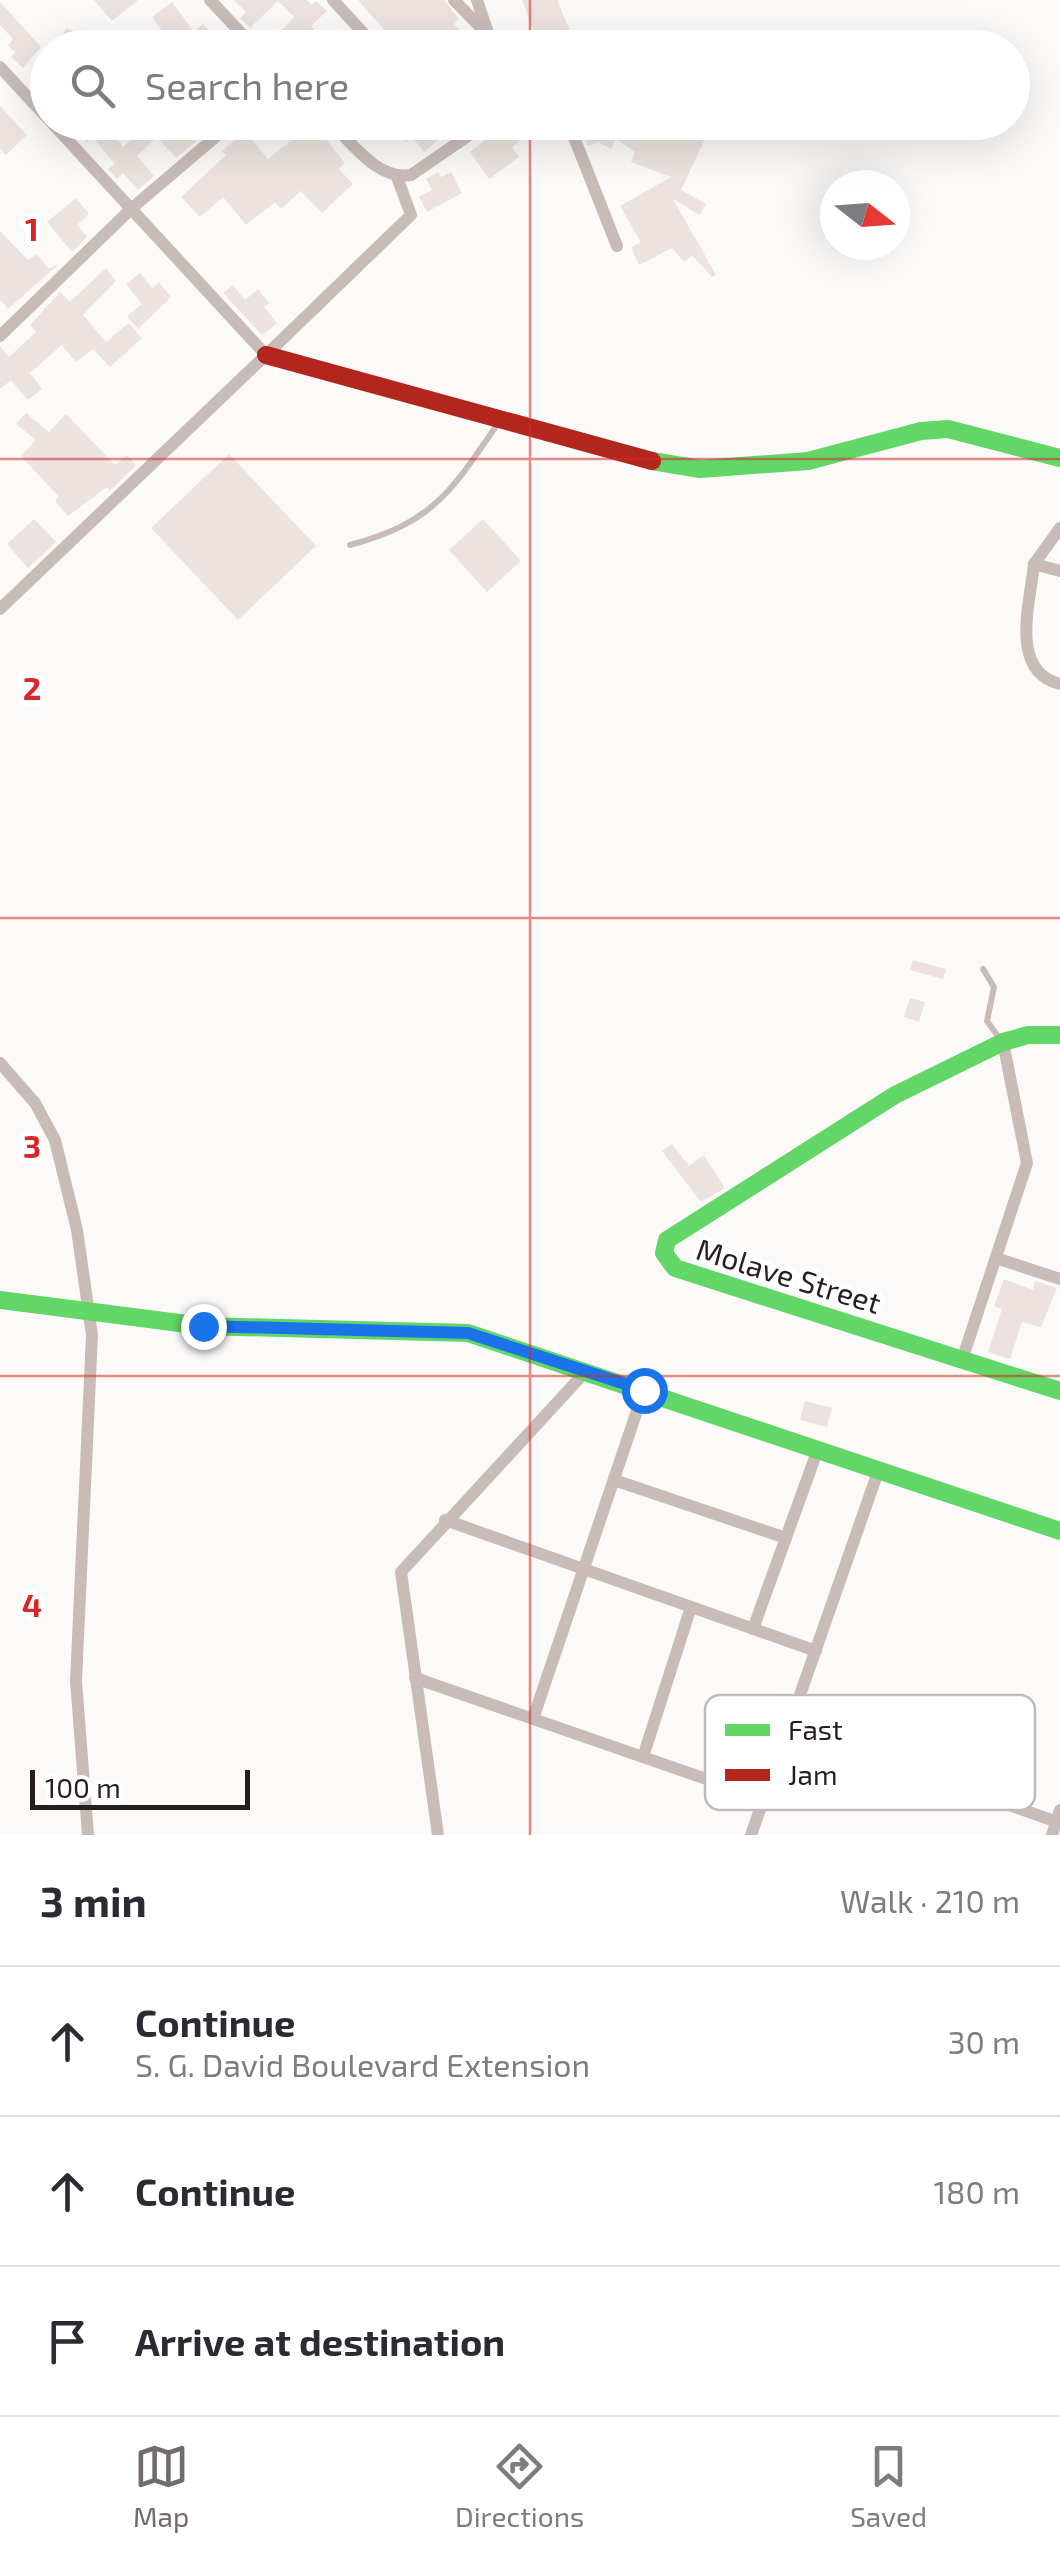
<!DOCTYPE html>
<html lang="en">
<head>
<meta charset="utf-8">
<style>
  :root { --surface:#fff; --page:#f2f2f3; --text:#2b2b33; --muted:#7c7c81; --line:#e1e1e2; --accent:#716b69 }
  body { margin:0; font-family:"Exo 2",sans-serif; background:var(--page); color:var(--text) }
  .compass { position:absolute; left:820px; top:170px; width:90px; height:90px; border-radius:50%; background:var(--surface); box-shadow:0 10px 40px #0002; rotate:107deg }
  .scale { position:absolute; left:30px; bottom:25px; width:220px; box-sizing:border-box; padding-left:10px; border:5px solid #261e1c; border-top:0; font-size:28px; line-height:35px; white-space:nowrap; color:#261e1c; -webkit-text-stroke:8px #fff; paint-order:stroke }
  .stop { position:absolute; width:30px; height:30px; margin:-22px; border:8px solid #1a73e8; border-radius:50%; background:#fff }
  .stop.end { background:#1a73e8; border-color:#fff; box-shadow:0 2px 10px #0008 }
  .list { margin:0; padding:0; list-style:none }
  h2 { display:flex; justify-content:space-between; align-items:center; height:130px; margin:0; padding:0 40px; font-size:42px }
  h2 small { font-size:32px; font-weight:400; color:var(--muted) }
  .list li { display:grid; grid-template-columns:65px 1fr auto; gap:30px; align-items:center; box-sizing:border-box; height:150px; padding:0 40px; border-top:2px solid var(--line) }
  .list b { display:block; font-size:38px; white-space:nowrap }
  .list p { margin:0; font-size:32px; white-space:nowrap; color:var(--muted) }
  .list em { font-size:32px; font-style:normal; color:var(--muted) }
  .icon { flex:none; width:55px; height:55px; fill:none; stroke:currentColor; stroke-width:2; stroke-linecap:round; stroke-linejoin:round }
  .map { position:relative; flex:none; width:1060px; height:1835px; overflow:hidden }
  .search { position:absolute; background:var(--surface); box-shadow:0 10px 40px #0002; left:30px; right:30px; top:30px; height:110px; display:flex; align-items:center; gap:25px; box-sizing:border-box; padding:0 35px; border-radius:55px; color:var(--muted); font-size:38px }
  .sheet { height:580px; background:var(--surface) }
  nav { display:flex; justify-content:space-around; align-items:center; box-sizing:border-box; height:140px; border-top:2px solid var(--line); background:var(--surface); font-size:28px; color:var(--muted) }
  nav a { display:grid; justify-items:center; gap:5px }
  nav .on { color:var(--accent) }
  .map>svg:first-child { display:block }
  .building { fill:#ece3e0 }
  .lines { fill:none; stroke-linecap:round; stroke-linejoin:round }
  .lane { stroke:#c9bcb8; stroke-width:6 }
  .street { stroke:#c9bcb8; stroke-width:12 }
  .fast { stroke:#63d668; stroke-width:18 }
  .jam { stroke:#b3261e; stroke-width:18 }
  .route { stroke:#1a73e8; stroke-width:12 }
  .grid { fill:none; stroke:#d62828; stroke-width:2.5; stroke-opacity:0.55 }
  .labels { text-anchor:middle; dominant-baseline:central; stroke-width:10; stroke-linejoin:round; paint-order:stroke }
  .street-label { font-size:30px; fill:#261e1c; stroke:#fff }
  .key { fill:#fff; stroke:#bebcbb; stroke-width:2.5 }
  .key-label { font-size:28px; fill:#261e1c }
  .grid-label { font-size:32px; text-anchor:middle; font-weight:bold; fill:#d62828; stroke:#fff; stroke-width:10; stroke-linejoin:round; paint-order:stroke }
</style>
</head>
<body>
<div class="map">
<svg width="1060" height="1835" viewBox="0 0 1060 1835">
  <rect width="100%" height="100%" fill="#fcfaf9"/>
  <g class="building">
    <path d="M94 0H138L112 21Z"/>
    <path d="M234 0H307L312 5 316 1 327 11 311 26 320 36 307 48H265L294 17 278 1 250 28 240 18 246 12Z"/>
    <path d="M358 0H444L459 19 454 24 475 48H400Z"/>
    <path d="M522 0H557L571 33 566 35 570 48H523L519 39 534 32Z"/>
    <path d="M0 2 41 47 23 68 11 57 15 52 8 46 13 39 0 25Z"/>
    <path d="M172 2 194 32 203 24 213 35 198 48H175L152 17Z"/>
    <path d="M66 28 85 37 80 48H57Z"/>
    <path d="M0 106 27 135 6 155 0 149Z"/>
    <path d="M67 122H105L123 147 146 125 157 137 137 156 154 176 138 190 123 173 117 179 108 169 115 164 92 136 87 142Z"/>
    <path d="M175 122H206L193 133 198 139 176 158 158 138Z"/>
    <path d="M243 122H265L249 136 268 159 290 141 275 122H312L345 163 339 169 353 184 322 213 301 191 281 209 275 202 246 225 223 197 200 217 181 197 226 155 222 151 244 132Z"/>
    <path d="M406 122H434L444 135 424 152 412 137 406 142 396 130Z"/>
    <path d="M508 122 524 138 512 147 519 157 489 179 470 152Z"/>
    <path d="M601 122H647L661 132 666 122 711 126 681 190 706 204 700 215 673 199 716 275 712 277 692 255 684 262 672 248 639 265 631 247 641 242 620 206 671 177 631 162 635 152 616 139 611 149 598 142 588 146 583 133Z"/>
    <path d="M438 172 441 177 451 172 462 193 427 212 419 197 432 190 426 179Z"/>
    <path d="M76 198 89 214 77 225 87 237 72 252 47 222Z"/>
    <path d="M0 231 28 260 37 254 49 269 60 263 8 309 0 299Z"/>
    <path d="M106 268 116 281 83 315 106 342 129 323 142 338 110 367 93 349 76 362 62 345 30 373 42 389 28 400 11 380 0 389V346L9 357 36 332 30 325 60 292 70 302Z"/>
    <path d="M140 273 152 288 159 282 171 297 138 329 127 316 142 304 126 284Z"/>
    <path d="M233 285 245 300 258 289 269 303 264 307 277 323 262 335 223 293Z"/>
    <path d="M26 413 49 432 66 414 115 465 127 455 136 465 110 491 107 487 68 516 55 501 59 497 21 456 36 440 16 424Z"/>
    <path d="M229 454 316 546 238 620 151 528Z"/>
    <path d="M34 519 56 542 28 568 7 544Z"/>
    <path d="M483 519 521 561 487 592 449 550Z"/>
    <path d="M913 960 946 969 943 979 910 970Z"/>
    <path d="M910 998 925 1002 919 1022 904 1017Z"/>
    <path d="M672 1144 689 1166 704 1155 725 1188 701 1202 662 1151Z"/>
    <path d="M1004 1279 1033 1290 1035 1281 1057 1288 1041 1327 1022 1322 1010 1359 988 1352 1002 1309 994 1306Z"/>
    <path d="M805 1401 832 1408 827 1427 800 1420Z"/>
  </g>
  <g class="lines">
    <g class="lane">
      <path d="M350 545C435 522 451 491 499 422"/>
      <path d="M983 969 994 987 987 1021 1000 1039"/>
    </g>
    <g class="street">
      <path d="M210 0 255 48"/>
      <path d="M333 0 377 48"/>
      <path d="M454 0 490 37"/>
      <path d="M477 0 493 48"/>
      <path d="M0 67 48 119"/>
      <path d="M330 122C353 144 377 180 411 175L488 122"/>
      <path d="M447 122 461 138"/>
      <path d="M568 122 617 246"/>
      <path d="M0 336 131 209 233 122"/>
      <path d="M266 355 411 215 397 177"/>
      <path d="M1034 564C1030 604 1009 671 1060 684"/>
      <path d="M1034 564 1060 528"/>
      <path d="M1034 564 1060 571"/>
      <path d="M0 609 266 355 51 122"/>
      <path d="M0 1063 35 1103 55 1140 77 1230 92 1335 76 1681 88 1835"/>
      <path d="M996 1258 1060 1279"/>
      <path d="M963 1357 1027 1163 1003 1042"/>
      <path d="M614 1480 786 1538"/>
      <path d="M445 1520 816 1651"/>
      <path d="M753 1629 818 1449"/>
      <path d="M415 1678 764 1799"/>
      <path d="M533 1719 644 1390"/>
      <path d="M790 1727 1060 1823"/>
      <path d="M643 1757 691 1607"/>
      <path d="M438 1835 401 1572 587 1370"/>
      <path d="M751 1835 879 1469"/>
      <path d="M1052 1835 1060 1810"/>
    </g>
    <g class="fast">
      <path d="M652 461 700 469 808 461 921 431 948 429 1060 458"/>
      <path d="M1060 1035H1028L1003 1042 895 1095 667 1240 664 1253 675 1268 1060 1391"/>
      <path d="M0 1300 203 1326 468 1333 1060 1531"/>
    </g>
    <path class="jam" d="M266 355 652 461"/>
  </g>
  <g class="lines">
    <path class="route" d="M203 1326 468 1333 644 1390"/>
  </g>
  <path class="grid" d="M530 0V48M530 122V1835M0 459H1060M0 918H1060M0 1376H1060"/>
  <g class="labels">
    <g class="street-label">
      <text transform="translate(789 1275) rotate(17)">Molave Street</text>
    </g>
  </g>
  <rect x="705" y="1695" width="330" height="115" rx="15" class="key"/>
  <rect x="725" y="1724" width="45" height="12" fill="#63d668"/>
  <rect x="725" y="1769" width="45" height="12" fill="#b3261e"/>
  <g class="key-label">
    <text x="788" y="1740">Fast</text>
    <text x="788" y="1785">Jam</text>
  </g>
  <g class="grid-label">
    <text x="32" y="241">1</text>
    <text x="32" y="700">2</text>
    <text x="32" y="1158">3</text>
    <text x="32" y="1617">4</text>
  </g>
</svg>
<svg class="compass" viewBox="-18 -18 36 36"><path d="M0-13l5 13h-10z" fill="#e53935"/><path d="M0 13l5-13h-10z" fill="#7c7c81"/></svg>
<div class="scale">100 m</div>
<div class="stop" style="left:644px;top:1390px"></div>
<div class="stop end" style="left:203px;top:1326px"></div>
<div class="search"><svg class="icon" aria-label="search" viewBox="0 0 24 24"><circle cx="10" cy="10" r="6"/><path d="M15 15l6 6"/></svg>Search here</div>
</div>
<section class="sheet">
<h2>3 min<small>Walk · 210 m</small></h2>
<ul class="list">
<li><svg class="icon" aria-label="ahead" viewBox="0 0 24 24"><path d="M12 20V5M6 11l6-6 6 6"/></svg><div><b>Continue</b><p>S. G. David Boulevard Extension</p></div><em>30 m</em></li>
<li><svg class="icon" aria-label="ahead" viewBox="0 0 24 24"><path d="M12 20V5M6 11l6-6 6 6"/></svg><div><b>Continue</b></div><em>180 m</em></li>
<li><svg class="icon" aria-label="arrive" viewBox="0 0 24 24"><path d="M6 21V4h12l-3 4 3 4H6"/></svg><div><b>Arrive at destination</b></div></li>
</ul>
</section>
<nav>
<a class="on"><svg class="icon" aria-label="map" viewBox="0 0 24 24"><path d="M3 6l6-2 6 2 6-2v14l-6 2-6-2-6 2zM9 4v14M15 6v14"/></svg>Map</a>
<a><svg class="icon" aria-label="directions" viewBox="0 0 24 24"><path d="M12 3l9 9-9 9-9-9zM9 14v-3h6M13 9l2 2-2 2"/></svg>Directions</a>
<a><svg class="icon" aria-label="saved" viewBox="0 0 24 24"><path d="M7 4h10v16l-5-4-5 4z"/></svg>Saved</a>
</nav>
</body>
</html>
